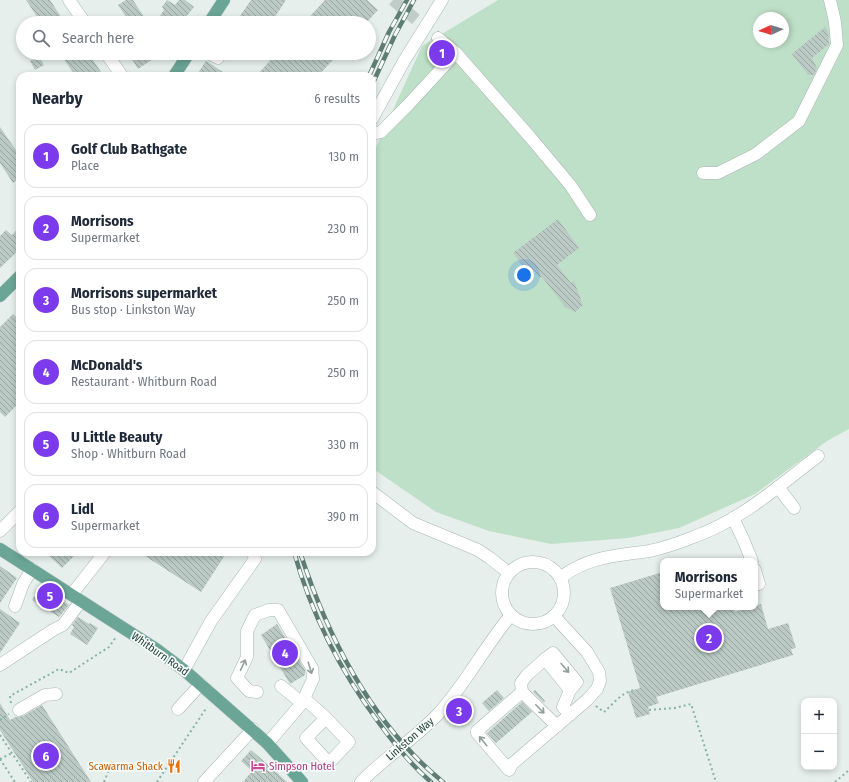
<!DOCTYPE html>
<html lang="en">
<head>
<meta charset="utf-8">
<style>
  :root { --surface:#fff; --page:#f6f6f7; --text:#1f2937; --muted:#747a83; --line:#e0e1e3; --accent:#7c3aed }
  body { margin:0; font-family:"Fira Sans Condensed",sans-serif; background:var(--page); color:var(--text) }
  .controls { position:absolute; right:12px; bottom:12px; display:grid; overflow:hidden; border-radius:8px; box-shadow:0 2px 6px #0003 }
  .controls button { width:36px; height:36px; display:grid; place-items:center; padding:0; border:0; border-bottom:1px solid var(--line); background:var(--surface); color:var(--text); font:20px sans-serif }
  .compass { position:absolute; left:753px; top:12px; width:36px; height:36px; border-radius:50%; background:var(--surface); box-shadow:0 2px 6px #0003; rotate:266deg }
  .you { position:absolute; left:524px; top:275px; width:14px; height:14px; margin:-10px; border:3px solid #fff; border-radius:50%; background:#1a73e8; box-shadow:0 0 0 6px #1a73e833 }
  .badge { display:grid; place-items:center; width:26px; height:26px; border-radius:50%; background:var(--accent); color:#fff; font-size:13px; font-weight:700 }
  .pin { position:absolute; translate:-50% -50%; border:2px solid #fff; box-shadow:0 1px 4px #0006 }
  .popup { position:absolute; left:660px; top:558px; width:98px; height:52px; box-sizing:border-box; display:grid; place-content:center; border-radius:8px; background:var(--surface); filter:drop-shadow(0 1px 3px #0005); font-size:13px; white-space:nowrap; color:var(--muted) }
  .popup b { font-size:15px; color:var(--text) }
  .popup::after { content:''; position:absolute; left:50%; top:100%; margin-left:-8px; border:8px solid transparent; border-top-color:var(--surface) }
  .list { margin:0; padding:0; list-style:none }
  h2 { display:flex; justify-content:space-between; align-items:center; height:52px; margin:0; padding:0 16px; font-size:17px }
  h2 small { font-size:13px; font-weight:400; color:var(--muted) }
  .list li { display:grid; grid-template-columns:26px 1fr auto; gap:12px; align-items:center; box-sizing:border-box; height:64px; margin:0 8px 8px; padding:0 8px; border:1px solid var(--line); border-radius:12px }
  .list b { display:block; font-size:15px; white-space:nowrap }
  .list p { margin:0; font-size:13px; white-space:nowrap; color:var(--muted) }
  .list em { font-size:13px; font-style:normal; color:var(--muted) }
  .icon { flex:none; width:22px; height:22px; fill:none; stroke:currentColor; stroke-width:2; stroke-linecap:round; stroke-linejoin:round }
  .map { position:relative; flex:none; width:849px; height:782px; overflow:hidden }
  .search { position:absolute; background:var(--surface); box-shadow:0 2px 6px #0003; left:16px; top:16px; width:360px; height:44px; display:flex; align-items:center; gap:10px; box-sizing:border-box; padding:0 14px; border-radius:22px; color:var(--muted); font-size:15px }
  .panel { position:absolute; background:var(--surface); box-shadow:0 2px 6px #0003; left:16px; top:72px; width:360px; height:484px; border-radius:12px }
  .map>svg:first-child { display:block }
  .grass { fill:#bfe0c8; fill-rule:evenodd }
  .building { fill:url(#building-back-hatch) }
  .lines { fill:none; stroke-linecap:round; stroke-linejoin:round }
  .minor-tunnel { stroke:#bfccc8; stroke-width:12; stroke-dasharray:12 6; stroke-linecap:butt }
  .minor-casing { stroke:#a8b8b2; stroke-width:13 }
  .major-casing { stroke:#c2cac8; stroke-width:13 }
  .path { stroke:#86b3a5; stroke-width:2; stroke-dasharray:2 3; stroke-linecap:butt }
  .minor { stroke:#fff; stroke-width:12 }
  .major { stroke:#6aa596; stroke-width:12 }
  .rail-casing { stroke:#5f7d75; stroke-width:4.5 }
  .rail { stroke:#f7fbf9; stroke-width:3; stroke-dasharray:9; stroke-linecap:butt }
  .oneway { stroke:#92a09c }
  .labels { text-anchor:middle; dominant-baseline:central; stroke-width:3.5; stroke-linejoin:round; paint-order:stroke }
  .street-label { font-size:11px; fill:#24423a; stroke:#f7fbf9 }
  .food-label { font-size:11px; fill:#c56008; stroke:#f7fbf9; text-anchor:end }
  .hotel-label { font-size:11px; fill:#b23c85; stroke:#f7fbf9; text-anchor:start }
</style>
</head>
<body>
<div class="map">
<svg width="849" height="782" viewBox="0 0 849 782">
  <defs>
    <pattern id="building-back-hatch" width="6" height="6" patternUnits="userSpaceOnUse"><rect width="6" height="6" fill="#bbcac4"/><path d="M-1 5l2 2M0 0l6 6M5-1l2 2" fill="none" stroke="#98a6a0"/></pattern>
  </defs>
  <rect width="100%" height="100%" fill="#e6efeb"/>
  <path class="grass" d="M498 0H849V429L827 441 755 494 679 528 628 538 551 544 489 531 436 512 372 468V156L422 46ZM759 18H783V42H759Z"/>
  <g class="building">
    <path d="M26 0H50L65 23H41Z"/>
    <path d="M126 0H133L148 23H130L118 5Z"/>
    <path d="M167 0 175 5 179 0H185L194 7 181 23H155L164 10 162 7Z"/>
    <path d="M251 0H286L271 23H249L240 16Z"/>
    <path d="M325 0H367L378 10 366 23H304Z"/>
    <path d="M825 27 828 32 829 44 812 58 817 68 814 75H808L792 54Z"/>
    <path d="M60 53H88L104 76H75Z"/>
    <path d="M128 53H162L138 69Z"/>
    <path d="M277 53H339L318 76H256Z"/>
    <path d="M39 56 44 65 35 70 30 61Z"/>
    <path d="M206 61 229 76H196Z"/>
    <path d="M0 127 20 156V178L13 183 0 163Z"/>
    <path d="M558 219 579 248 557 265 571 283 574 281 583 305 575 312 565 307 542 277 540 278 533 269 528 272 513 253Z"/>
    <path d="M20 227V249L0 268V236L6 230 12 235Z"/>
    <path d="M13 314 20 320V402L5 417 0 412V327Z"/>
    <path d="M45 552H78L62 568Z"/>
    <path d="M139 552H227L201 592Z"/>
    <path d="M0 566 17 578 0 603Z"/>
    <path d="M663 572V607H733L735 612 761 604 768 629 788 623 796 648 791 649 793 655 656 697 659 703 648 707 650 714 636 718 628 692 640 688 610 588Z"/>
    <path d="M41 587 69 605 59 617 32 600Z"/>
    <path d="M0 609 20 623 0 653Z"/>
    <path d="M78 617 89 624 90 623 98 628 87 645 70 634 74 627 72 625Z"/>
    <path d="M277 624 305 670V675L290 684 261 635Z"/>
    <path d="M497 690 504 698 489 711 482 703Z"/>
    <path d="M535 690 545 701 544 703 533 692Z"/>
    <path d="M522 702 532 712 496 743 487 733Z"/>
    <path d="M0 703 10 720 16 717 23 716 42 705 91 782H33L0 730Z"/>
    <path d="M251 750 274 770 287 782H243L252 771 241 761Z"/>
  </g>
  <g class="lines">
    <path class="minor-tunnel" d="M393 0 438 38"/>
    <defs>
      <g id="minor">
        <path d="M69 0 85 23"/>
        <path d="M438 38 456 53 530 137 571 186 590 215"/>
        <path d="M106 53 122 76"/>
        <path d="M208 53 218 58"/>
        <path d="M372 119 404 61 442 0"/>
        <path d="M372 134 381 132 407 106 456 53"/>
        <path d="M703 173H718L756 154 799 121 837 45 835 22 830 0"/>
        <path d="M778 487 794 508"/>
        <path d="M372 492 413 523 478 550 490 558 509 573"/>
        <path d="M733 518 743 539 752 561"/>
        <path d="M0 531 20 511"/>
        <circle cx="533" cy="593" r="31"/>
        <path d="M755 570 759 584"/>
        <path d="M560 578C589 556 615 556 649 551 665 548 681 542 696 536 741 520 780 485 818 456"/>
        <path d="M72 594 105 552"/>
        <path d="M15 606 23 584 32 569"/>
        <path d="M554 616 587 652 599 672 600 681 597 689 587 700 512 764 509 770 477 733V731L522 692 521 683 527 675 545 659 570 690 563 707 570 715"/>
        <path d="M545 659 553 653 577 682 570 690"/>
        <path d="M0 665 53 630 63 625 81 601"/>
        <path d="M184 670 211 621 255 559 253 552"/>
        <path d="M257 692 249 691 237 678 247 657V631L255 615 269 610H278L312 668 313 679 302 703"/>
        <path d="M522 692 557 726"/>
        <path d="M305 699 326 718 349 742 329 763 306 738 326 718"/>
        <path d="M178 709 201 684"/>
        <path d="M19 710 45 695 56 694"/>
        <path d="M267 743 273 737 302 703 281 686"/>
        <path d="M204 782 253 729"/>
        <path d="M361 782C385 757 415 739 439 713 466 683 485 646 511 615"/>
      </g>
      <g id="major">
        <path d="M209 23 224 0"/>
        <path d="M174 76 189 53"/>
        <path d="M0 296 20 276"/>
        <path d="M0 549 156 649 184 670 267 743 302 782"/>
      </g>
    </defs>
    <use href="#minor" class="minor-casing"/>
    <use href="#major" class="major-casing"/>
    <g class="path">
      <path d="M11 703 10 696 59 669 69 673 109 647 116 637"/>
      <path d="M596 706 604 712C613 704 622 692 634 690"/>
      <path d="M649 710 675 708 691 704 716 782"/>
      <path d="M0 720 9 714"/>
      <path d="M0 735 31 782"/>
      <path d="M0 759 15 782"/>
      <path d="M0 759 12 753"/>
      <path d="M104 782 112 762"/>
      <path d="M157 782 207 707"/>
      <path d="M835 782 849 770"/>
    </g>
    <use href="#minor" class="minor"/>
    <use href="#major" class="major"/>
    <defs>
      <g id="rail">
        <path d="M369 76 389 32 407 0"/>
        <path d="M372 85 395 35 414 0"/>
        <path d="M294 552C311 613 341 672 379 723 395 745 411 765 431 782"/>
        <path d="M300 552C328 638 372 724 443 782"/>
      </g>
    </defs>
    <use href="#rail" class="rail-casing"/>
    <use href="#rail" class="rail"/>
  </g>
  <defs><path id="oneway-shaft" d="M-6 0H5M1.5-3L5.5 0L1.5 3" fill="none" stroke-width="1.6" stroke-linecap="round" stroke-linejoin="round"/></defs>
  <g class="oneway">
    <use href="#oneway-shaft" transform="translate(243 665) rotate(-65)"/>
    <use href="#oneway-shaft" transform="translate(310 668) rotate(73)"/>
    <use href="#oneway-shaft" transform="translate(565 668) rotate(49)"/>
    <use href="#oneway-shaft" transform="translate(540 709) rotate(45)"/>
    <use href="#oneway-shaft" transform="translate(483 741) rotate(-129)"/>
  </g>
  <defs>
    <symbol id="restaurant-bare" viewBox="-9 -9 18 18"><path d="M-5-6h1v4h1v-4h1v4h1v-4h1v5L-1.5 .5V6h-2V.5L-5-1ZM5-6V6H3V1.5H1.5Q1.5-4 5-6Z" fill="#e8710a" stroke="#f7fbf9" stroke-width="2.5" paint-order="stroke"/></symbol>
    <symbol id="hotel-bare" viewBox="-9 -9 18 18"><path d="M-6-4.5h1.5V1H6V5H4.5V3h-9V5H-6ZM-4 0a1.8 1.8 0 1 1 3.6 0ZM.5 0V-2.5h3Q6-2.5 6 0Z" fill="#d1479c" stroke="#f7fbf9" stroke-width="2.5" paint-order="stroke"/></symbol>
  </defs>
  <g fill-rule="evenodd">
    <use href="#restaurant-bare" x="164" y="756" width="20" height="20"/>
    <use href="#hotel-bare" x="248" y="756" width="20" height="20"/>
  </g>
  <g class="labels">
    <g class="street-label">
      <text transform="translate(160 654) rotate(35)">Whitburn Road</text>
      <text transform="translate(410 739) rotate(-41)">Linkston Way</text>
    </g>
    <g class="food-label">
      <text x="163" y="766">Scawarma Shack</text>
    </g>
    <g class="hotel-label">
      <text x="269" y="766">Simpson Hotel</text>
    </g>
  </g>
</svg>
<div class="controls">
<button>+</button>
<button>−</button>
</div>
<svg class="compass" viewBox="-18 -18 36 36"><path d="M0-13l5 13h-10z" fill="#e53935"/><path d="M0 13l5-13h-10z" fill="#747a83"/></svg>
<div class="you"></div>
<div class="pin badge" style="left:442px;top:53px">1</div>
<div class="pin badge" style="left:709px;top:638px">2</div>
<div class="popup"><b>Morrisons</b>Supermarket</div>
<div class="pin badge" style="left:459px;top:711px">3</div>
<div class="pin badge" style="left:285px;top:653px">4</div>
<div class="pin badge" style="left:50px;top:596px">5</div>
<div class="pin badge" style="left:46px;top:756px">6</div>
<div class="search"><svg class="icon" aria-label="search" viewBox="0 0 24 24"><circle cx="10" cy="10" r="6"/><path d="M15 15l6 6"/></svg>Search here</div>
<section class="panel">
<h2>Nearby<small>6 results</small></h2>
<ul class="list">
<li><span class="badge">1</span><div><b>Golf Club Bathgate</b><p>Place</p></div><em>130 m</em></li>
<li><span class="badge">2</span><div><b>Morrisons</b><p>Supermarket</p></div><em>230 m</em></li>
<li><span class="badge">3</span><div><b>Morrisons supermarket</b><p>Bus stop · Linkston Way</p></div><em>250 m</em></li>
<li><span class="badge">4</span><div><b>McDonald's</b><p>Restaurant · Whitburn Road</p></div><em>250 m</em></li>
<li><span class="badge">5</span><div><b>U Little Beauty</b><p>Shop · Whitburn Road</p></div><em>330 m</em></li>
<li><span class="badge">6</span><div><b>Lidl</b><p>Supermarket</p></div><em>390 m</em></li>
</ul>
</section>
</div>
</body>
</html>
